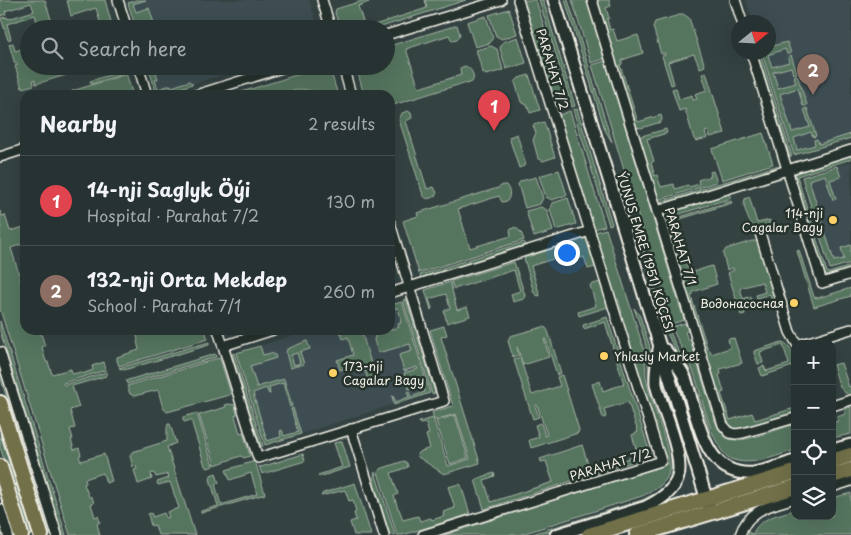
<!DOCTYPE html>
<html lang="en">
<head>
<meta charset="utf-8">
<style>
  :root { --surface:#273232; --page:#333e3e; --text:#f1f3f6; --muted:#a4aaac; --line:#434d4d; --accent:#8bbbb9 }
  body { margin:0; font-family:"Playpen Sans",sans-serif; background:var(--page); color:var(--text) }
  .controls { position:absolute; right:15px; bottom:15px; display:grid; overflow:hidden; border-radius:10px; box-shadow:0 5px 20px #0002 }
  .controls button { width:45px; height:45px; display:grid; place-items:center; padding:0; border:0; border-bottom:1px solid var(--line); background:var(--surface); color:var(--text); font:25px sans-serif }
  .compass { position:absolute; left:731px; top:15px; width:45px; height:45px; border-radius:50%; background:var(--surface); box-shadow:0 5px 20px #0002; rotate:72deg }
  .you { position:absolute; left:566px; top:252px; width:18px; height:18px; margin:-12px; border:4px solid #fff; border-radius:50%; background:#1a73e8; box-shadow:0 0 0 8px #1a73e833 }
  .badge { display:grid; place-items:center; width:32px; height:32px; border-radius:50%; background:var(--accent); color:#fff; font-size:16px; font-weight:700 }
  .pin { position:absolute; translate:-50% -41px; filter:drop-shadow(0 1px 2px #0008) }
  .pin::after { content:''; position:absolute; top:26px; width:18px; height:15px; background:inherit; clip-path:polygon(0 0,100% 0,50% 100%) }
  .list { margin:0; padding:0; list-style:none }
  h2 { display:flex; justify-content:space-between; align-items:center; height:65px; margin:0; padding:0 20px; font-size:21px }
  h2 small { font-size:16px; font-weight:400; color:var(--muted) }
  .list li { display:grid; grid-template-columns:32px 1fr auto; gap:15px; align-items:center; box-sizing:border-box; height:90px; padding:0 20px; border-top:1px solid var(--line) }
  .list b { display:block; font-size:19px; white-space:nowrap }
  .list p { margin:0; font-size:16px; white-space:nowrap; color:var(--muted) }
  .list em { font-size:16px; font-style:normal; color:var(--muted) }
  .icon { flex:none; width:28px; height:28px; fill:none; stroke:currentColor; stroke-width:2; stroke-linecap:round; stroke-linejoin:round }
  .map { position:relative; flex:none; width:851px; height:535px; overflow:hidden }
  .search { position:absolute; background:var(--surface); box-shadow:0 5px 20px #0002; left:20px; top:20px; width:375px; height:55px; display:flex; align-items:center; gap:12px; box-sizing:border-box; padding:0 18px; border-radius:28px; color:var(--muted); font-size:19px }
  .panel { position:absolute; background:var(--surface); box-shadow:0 5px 20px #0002; left:20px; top:90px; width:375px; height:245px; border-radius:15px }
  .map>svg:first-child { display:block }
  .built { fill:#3e4e51 }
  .green { fill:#54745e; stroke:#a4b2a3 }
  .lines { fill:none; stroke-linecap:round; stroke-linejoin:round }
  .minor-casing { stroke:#f4f1e8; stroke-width:12 }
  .tertiary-casing { stroke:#f4f1e8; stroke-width:15 }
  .primary-casing { stroke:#f4f1e8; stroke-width:18 }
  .minor { stroke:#26332d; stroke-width:9 }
  .tertiary { stroke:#26332d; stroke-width:11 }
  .primary { stroke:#71704a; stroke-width:14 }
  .poi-dot { fill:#ffd166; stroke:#26332d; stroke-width:2 }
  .labels { text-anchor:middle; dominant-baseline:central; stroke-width:5; stroke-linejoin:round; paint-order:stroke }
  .street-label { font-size:12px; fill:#f4f1e8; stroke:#26332d }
  .poi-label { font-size:12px; fill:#f4f1e8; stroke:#26332d; text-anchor:end }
</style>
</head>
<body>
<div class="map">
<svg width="851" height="535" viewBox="0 0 851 535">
  <rect width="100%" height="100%" fill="#344342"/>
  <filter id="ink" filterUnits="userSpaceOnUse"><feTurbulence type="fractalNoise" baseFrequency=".02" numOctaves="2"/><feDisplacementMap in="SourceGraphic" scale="10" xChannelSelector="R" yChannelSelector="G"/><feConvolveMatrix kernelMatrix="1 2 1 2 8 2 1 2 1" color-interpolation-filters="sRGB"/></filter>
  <g filter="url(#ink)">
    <g class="built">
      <path d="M136 0H309L318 29H136L128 2Z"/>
      <path d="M746 0H851V138L794 155 762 53 768 52V22H753Z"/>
      <path d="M148 66H250L157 95Z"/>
      <path d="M851 162V263L830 270 801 177Z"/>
      <path d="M402 302 430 393 265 445 236 353 310 330H390V305Z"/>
    </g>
    <g class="green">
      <path d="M0 0H45L54 29H39L35 15 7 24 11 39 8 40 1 18 7 17 8 19 34 11 31 3 5 11 6 14 0 16Z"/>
      <path d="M67 0H105L113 29H102L96 8 71 16Z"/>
      <path d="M136 0H146L133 4 136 12 149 8 156 29H136L128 3Z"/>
      <path d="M365 0H369V2L358 6 365 28 427 8 425 0H466L375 29H340L335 13 336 9Z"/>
      <path d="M523 0H536L568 106 557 109Z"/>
      <path d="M539 0H543L575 106 572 107Z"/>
      <path d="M565 0H568L612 142 605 130Z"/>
      <path d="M572 0H587L604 59 591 63Z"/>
      <path d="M597 0H609L611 6 606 8 609 18 607 19 610 30 613 29 617 41 638 35 643 53 622 60V64L620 65 638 122 661 115 662 119 661 122 641 128 636 127 635 125Z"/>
      <path d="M509 9 517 34 502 39 496 36 489 15Z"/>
      <path d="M683 14 689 18 705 66 700 68 694 54 668 62 674 84 671 85 662 56 665 55V53L661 54 653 27 655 22Z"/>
      <path d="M486 16 493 37 490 43 475 47 467 22Z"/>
      <path d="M457 25 460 35 457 40 452 41 449 35 406 49 419 88 461 75 460 68 465 66C471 68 476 76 472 82L467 84 464 83 390 106V95H364L356 66H386V47Z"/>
      <path d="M518 37 526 63 506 69 500 48 503 42Z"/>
      <path d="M787 42 791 53 787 54 785 49 768 55 772 67 789 62 788 57 791 55 797 73 793 74 791 67 773 72 778 88 796 83 794 76 797 75 807 105 803 106 798 88 780 94 792 132 810 127 804 109 807 108 816 136 813 137 811 132 794 138 797 150 815 145 814 140 817 139 819 144 851 134V138L794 155 762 53 768 52 769 47Z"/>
      <path d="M13 43 15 51 29 47V66H74L75 70 73 73 36 84 35 80H33L34 85 22 88 15 66 18 65 17 63 15 64 9 44Z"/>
      <path d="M491 46 497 49 503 70 486 75 483 73 476 50Z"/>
      <path d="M757 53H760L792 156 790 157Z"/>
      <path d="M605 61 684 320 671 324 592 65Z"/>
      <path d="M148 66H153L154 72H156L158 79 155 80 158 89 171 85 172 87 189 81 193 84 157 95Z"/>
      <path d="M325 66H329L338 95H318L311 91 301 89 280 95H232Z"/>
      <path d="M125 70 133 95H73L72 91 124 75 123 74 91 84 90 81Z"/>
      <path d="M706 72 725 133 710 137 708 131 705 132 707 138 696 141 694 139 685 109 679 111 672 89 676 88 679 99 692 95 693 100 697 99 695 94 707 90 702 74Z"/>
      <path d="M529 75 540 110 530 113 527 105 521 102 515 82 519 78Z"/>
      <path d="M577 109 612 224 609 225 573 110Z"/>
      <path d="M408 111 411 113 412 118 406 121 427 189 434 187 437 193 435 196C430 199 426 200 423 195L399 120 402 113Z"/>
      <path d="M570 111 605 226 594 229 559 115Z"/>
      <path d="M544 122 555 157 543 161 538 158 533 140 536 133 533 125Z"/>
      <path d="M666 129 667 133 647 139 654 161 651 163 655 176 657 175 661 187 674 184 675 189 688 185 689 187 699 184 698 180 711 176 710 172 713 171 717 182 658 200 638 137Z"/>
      <path d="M763 133 773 164 722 180 712 149Z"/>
      <path d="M517 134 525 162 524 166 519 168 509 137Z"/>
      <path d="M851 155V159L797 176 827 272 829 273 851 266V269L830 276H827L824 273 795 177 796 173 798 172Z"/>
      <path d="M776 166 777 168 662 204 659 202Z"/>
      <path d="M837 166 841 177 830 180 836 199 833 200 825 175 809 180 834 261 844 259 841 248 851 245V263L830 269 802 177Z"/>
      <path d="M559 170 567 195 552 200 546 197 539 176Z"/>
      <path d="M536 177 543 198 540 204 525 208 518 184 521 181Z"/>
      <path d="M503 185H506C510 190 511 196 507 201L502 202 499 196 458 209 470 248 511 236 510 230 515 227 521 232 524 240 419 273 403 221 418 216 417 213 498 188Z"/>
      <path d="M729 194 731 198 664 219 662 214Z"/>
      <path d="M749 196 757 223 770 220 769 224C757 229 751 228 747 215 745 209 743 205 745 199Z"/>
      <path d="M568 198 576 224 556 230 550 209 553 203Z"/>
      <path d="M731 201 732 203 677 220 683 239 677 241 680 250 677 251 681 262 685 261 689 273 712 266 717 284 693 292V295L691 296 708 350H710L711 354 730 348 728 339 734 338 742 363 720 369 721 374 719 375 724 392 721 393 730 420 752 413 755 420 795 408V412L735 430 731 428 728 424 664 222Z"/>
      <path d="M541 207 547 210 553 231 534 237 526 211Z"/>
      <path d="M0 211 2 216 5 215 10 231 24 227V225L25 224V243L11 248 25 294V330H40L45 346 42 347 46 362H48L52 374 71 369 72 374 81 372 82 374 93 370 92 366 104 362 106 370 63 383 64 385 107 372V373L106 376 72 386 79 407 70 410 75 428 70 429 73 439H71L74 450 79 448 81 455 79 456 81 461 104 454 112 481 106 483 103 473 85 479 86 483 84 484 89 497H92L94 503 91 504 95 517 98 516 100 522 97 524 100 535H70L0 309V228H1L0 223Z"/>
      <path d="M635 220 670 332 676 346 691 372 713 441 718 450 726 460 725 463 710 442 685 367 674 348 667 333 633 221Z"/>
      <path d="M606 229 644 350 645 355 633 358 620 314 622 313 618 299 615 300 595 232Z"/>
      <path d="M586 238 595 267 588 269 584 257 564 263 562 256 531 266 540 296 536 295 534 293 524 258Z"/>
      <path d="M752 241H756L758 243 776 302 773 303 770 294 757 298 756 295 765 292 762 282 740 288 743 299 751 296 752 300 742 303 745 314 741 315 728 273 734 270 733 268 727 270 723 254 726 249Z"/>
      <path d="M524 242 525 245 421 278 420 275Z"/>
      <path d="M799 250 814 297 818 298 851 288V296L814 307 797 251Z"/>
      <path d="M514 262 525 295 524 299 513 302 511 294 520 291 514 270 454 289 451 281Z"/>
      <path d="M450 282 457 310 467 307 470 316 447 323 444 311 450 308 446 294 429 299 432 308 431 310 425 290Z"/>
      <path d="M600 282 608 307 579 316 578 312 596 306 590 285Z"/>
      <path d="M406 299 435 393 432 394 403 300Z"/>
      <path d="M402 302 430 393 394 405 392 396H393L396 402 409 397 407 392 409 391 411 397 425 392 422 384 409 389 404 373 418 369 417 367 404 371 399 355 412 351 410 344 378 353 374 340 375 336 378 334 399 327 398 324 401 323 400 319 401 318 398 308 395 309 394 306 390 307V305Z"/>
      <path d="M634 308 640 316 649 344 651 355V378L670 443 674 471 670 482 668 481C680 459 655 408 650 384 647 374 649 363 647 353 645 338 639 323 634 308Z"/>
      <path d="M607 317 651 456 484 509 475 480 476 479 494 473 495 476 484 480 491 502 553 482 546 461 541 462 540 459 582 445 589 467 612 460 614 463 638 455 632 435 638 432 628 402 604 409 606 417 603 418 592 384 600 381 603 391 624 384 605 322 584 329 583 325Z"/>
      <path d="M0 321 66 535H63L0 331Z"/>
      <path d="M685 323 688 331 685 332 688 340 690 339 715 421C718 428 722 436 730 439 743 444 780 428 795 424V450C775 456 752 467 731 459 711 450 701 389 692 368 686 354 677 342 672 327Z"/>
      <path d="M444 326 447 335 441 337 480 463 444 474 418 457 417 454 419 452 430 448 426 435 429 434 426 423 420 424 419 422 433 418 448 466 470 459 456 414 434 420 432 412 453 406 430 330Z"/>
      <path d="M543 327 546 328 548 331 561 373 557 375 545 338 544 339 549 357 523 365 517 347 519 355 513 357 508 341 510 336Z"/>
      <path d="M135 330H205L208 339 119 366 117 360V357L139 350 137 341 138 340Z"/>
      <path d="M344 330H361L375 377 368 380 365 371 359 372 357 365 340 370 337 360 353 355 348 337 343 339 340 331Z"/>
      <path d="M307 341 310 349 300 352 304 364 298 366 297 364 300 363 297 353 291 355 294 365 296 364 297 366 290 368 286 353 287 349Z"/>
      <path d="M209 342V345L124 370 119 368Z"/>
      <path d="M782 342C791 344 795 357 793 366L762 376 759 368 764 366 766 371 789 364 783 345 760 352 763 363 758 364 754 353V351Z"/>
      <path d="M260 346 263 355 271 353 275 355 276 358 250 366 257 387 284 379 292 406 290 407 283 383 269 387 270 394H269L266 388 253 393 267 441 281 437 280 431 282 430 284 436 298 432 291 409 293 408 301 434 265 445 236 353Z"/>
      <path d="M234 353 263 446 261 447 259 441 232 354Z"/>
      <path d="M215 354 216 357 127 384 126 381 128 380Z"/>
      <path d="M219 358 220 359 231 394 229 395 167 412 163 408 158 390 134 396 130 394 127 386Z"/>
      <path d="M520 358 532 395 560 386 557 377 562 375 579 430 578 433 531 448 529 440 539 437 535 425 541 423 545 436 547 435 537 405 535 406 539 417 533 419 514 360Z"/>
      <path d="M645 359C646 366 645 374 647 382 651 404 675 455 668 475 664 486 651 492 642 496L519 535H444L663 466 665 461 634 361Z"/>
      <path d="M841 363 849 387 851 386V395C838 394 837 375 833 365Z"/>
      <path d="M0 364 53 535H49L0 376Z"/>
      <path d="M229 404 235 405 237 414 235 416 240 433 243 432 250 456 244 458 241 456 215 465 199 415 226 407 225 405Z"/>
      <path d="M851 407V434L832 438V423L838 421 837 417 845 414 844 409Z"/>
      <path d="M197 413 213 466 208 468 205 466 191 420 184 422 183 419V417Z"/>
      <path d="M455 415 468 458 450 464 436 421Z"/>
      <path d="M168 424H170L176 443 167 447 195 535H158L155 525 151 526 148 514 151 513 153 517 164 513 166 518 169 517 167 512 179 508 170 482 158 485 157 482 169 478 168 474 156 477 154 473H151L152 479 138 484 134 470 137 469 136 466 133 467 130 456 132 452 167 441V428Z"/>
      <path d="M0 433 32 535H27L0 447Z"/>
      <path d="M342 441 350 467 319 477 318 475 342 467 334 443Z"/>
      <path d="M303 454 305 461 262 474 259 466 261 467Z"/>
      <path d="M255 461 265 494 201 513V511L218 506 210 479 211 475 216 473 219 483 215 484 221 505 257 494 251 473 230 480 226 470Z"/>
      <path d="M404 461 407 463 408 467 391 473 398 494 394 496 398 509H399L403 520 418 516 420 521 431 518 432 520 444 516 443 512 455 508 448 487 459 484 461 485 470 514 403 535H397L378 472 380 469Z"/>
      <path d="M375 472 395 535H390L374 483V476Z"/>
      <path d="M355 483 371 535H354L350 522 356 520 354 513 356 512 353 500 349 501 345 490 321 496 323 493Z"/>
      <path d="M665 485 668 486 663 492 644 503 539 535H529L642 500 656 493Z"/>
      <path d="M851 493V535H746L747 532 753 534C758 518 780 514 795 510V516H832V498Z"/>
    </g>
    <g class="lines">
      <defs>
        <g id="minor">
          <path d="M118 0 127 29"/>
          <path d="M322 0 331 29"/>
          <path d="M592 0 723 425 730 433 736 434 743 433 795 418"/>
          <path d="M735 0 742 22"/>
          <path d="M386 35 501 0"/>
          <path d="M751 52 822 283 851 274"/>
          <path d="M138 66 147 95"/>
          <path d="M343 66 351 95"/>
          <path d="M196 95 288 66"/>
          <path d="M0 157 25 149"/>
          <path d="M657 211 851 150"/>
          <path d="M760 233 790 332 797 344"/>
          <path d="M390 293 590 231"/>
          <path d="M218 330 258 458 444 401 390 223"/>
          <path d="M802 344 851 329"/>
          <path d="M223 346 273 330"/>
          <path d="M0 352 57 535"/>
          <path d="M832 406 851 400"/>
          <path d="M351 429 384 535"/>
          <path d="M832 487 851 481"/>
          <path d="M0 509 8 535"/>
          <path d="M423 535 661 461 518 0"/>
          <path d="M740 535C748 509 772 505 795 498"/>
        </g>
        <g id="tertiary">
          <path d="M554 0 709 507"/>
          <path d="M665 350C671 358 678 365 683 374 688 383 690 397 693 407 703 438 712 477 754 473 768 471 782 465 795 461"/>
          <path d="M832 450 851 445"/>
          <path d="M556 535 646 507C658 501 670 494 676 482 688 460 661 408 656 384 655 374 658 359 659 349"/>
        </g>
        <g id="primary">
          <path d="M0 403 41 535"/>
          <path d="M832 461 851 455"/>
          <path d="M0 467 21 535"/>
          <path d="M832 476 851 470"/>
          <path d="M589 535 795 472"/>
          <path d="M637 535 795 487"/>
        </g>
      </defs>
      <use href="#minor" class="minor-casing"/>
      <use href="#tertiary" class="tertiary-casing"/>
      <use href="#primary" class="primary-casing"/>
      <use href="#minor" class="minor"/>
      <use href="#tertiary" class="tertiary"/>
      <use href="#primary" class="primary"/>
    </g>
  </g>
  <g class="poi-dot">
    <circle cx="833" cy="220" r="5"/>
    <circle cx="794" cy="303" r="5"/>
    <circle cx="604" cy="356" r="5"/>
    <circle cx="333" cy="373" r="5"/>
  </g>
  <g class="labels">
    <g class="street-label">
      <text transform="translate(553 69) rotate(73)">PARAHAT 7/2</text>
      <text transform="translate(681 246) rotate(73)">PARAHAT 7/1</text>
      <text transform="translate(646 252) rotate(73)">ÝUNUS EMRE (1951) KÖÇESI</text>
      <text transform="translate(610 464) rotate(-17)">PARAHAT 7/2</text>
    </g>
    <g class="poi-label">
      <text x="823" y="213">114-nji<tspan x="823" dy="14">Cagalar Bagy</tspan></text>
      <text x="784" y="303">Водонасосная</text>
      <text x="614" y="356" text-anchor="start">Yhlasly Market</text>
      <text x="343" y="366" text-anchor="start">173-nji<tspan x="343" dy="14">Cagalar Bagy</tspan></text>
    </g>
  </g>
</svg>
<div class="controls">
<button>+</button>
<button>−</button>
<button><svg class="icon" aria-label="locate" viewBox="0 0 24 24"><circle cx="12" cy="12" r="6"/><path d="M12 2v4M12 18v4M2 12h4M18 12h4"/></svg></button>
<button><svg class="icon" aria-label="layers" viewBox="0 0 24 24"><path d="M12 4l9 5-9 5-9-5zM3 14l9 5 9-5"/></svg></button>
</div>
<svg class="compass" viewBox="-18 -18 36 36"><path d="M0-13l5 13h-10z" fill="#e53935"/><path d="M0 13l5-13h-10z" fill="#a4aaac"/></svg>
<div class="you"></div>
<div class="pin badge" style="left:494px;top:131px;background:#e0444e">1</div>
<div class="pin badge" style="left:813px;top:95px;background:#8d6e63">2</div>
<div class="search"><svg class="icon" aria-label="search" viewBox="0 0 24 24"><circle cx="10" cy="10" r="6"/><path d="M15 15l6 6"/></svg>Search here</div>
<section class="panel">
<h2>Nearby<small>2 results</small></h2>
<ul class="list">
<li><span class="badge" style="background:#e0444e">1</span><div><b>14-nji Saglyk Öýi</b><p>Hospital · Parahat 7/2</p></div><em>130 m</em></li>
<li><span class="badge" style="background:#8d6e63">2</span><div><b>132-nji Orta Mekdep</b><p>School · Parahat 7/1</p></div><em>260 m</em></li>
</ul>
</section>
</div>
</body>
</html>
